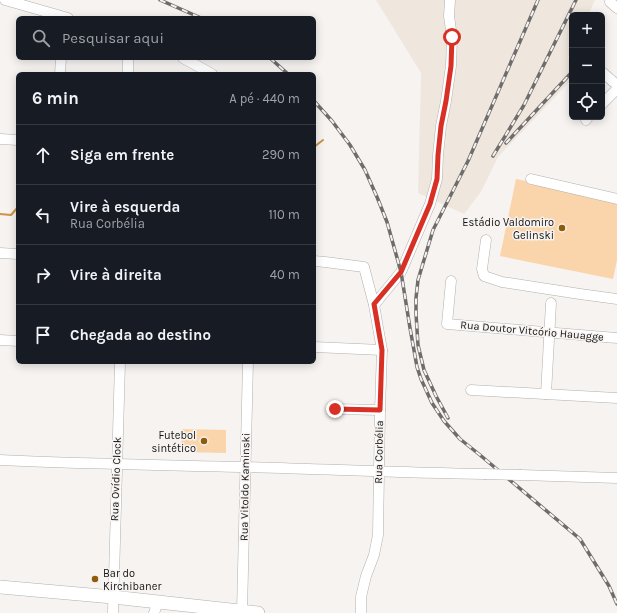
<!DOCTYPE html>
<html lang="pt">
<head>
<meta charset="utf-8">
<style>
  :root { --surface:#171b24; --page:#242831; --text:#f1f3f6; --muted:#9ea1a6; --line:#363941 }
  body { margin:0; font-family:Karla,sans-serif; background:var(--page); color:var(--text) }
  .controls { position:absolute; right:12px; top:12px; display:grid; overflow:hidden; border-radius:6px; box-shadow:0 2px 10px #0003 }
  .controls button { width:36px; height:36px; display:grid; place-items:center; padding:0; border:0; border-bottom:1px solid var(--line); background:var(--surface); color:var(--text); font:20px sans-serif }
  .stop { position:absolute; width:12px; height:12px; margin:-9px; border:3px solid #d93025; border-radius:50%; background:#fff }
  .stop.end { background:#d93025; border-color:#fff; box-shadow:0 1px 4px #0008 }
  .list { margin:0; padding:0; list-style:none }
  h2 { display:flex; justify-content:space-between; align-items:center; height:52px; margin:0; padding:0 16px; font-size:17px }
  h2 small { font-size:13px; font-weight:400; color:var(--muted) }
  .list li { display:grid; grid-template-columns:26px 1fr auto; gap:12px; align-items:center; box-sizing:border-box; height:60px; padding:0 16px; border-top:1px solid var(--line) }
  .list b { display:block; font-size:15px; white-space:nowrap }
  .list p { margin:0; font-size:13px; white-space:nowrap; color:var(--muted) }
  .list em { font-size:13px; font-style:normal; color:var(--muted) }
  .icon { flex:none; width:22px; height:22px; fill:none; stroke:currentColor; stroke-width:2; stroke-linecap:round; stroke-linejoin:round }
  .map { position:relative; flex:none; width:617px; height:613px; overflow:hidden }
  .search { position:absolute; background:var(--surface); box-shadow:0 2px 10px #0003; left:16px; top:16px; width:300px; height:44px; display:flex; align-items:center; gap:10px; box-sizing:border-box; padding:0 14px; border-radius:6px; color:var(--muted); font-size:15px }
  .panel { position:absolute; background:var(--surface); box-shadow:0 2px 10px #0003; left:16px; top:72px; width:300px; height:292px; border-radius:6px }
  .map>svg:first-child { display:block }
  .built { fill:#efe7de }
  .green { fill:#fad5ab }
  .lines { fill:none; stroke-linecap:round; stroke-linejoin:round }
  .stream { stroke:#ce9346; stroke-width:2 }
  .minor-casing { stroke:#b2b0ae; stroke-width:11 }
  .major-casing { stroke:#b2b0ae; stroke-width:14 }
  .minor { stroke:#fff; stroke-width:10 }
  .major { stroke:#fff; stroke-width:13 }
  .rail-casing { stroke:#6f6d6c; stroke-width:3.5 }
  .rail { stroke:#f6f3f1; stroke-width:2; stroke-dasharray:6; stroke-linecap:butt }
  .minor-bridge-casing { stroke:#b2b0ae; stroke-width:11; stroke-linecap:butt }
  .minor-bridge { stroke:#fff; stroke-width:10 }
  .route { stroke:#d93025; stroke-width:5 }
  .poi-dot { fill:#8f5c0b; stroke:#f6f3f1; stroke-width:1.5 }
  .labels { text-anchor:middle; dominant-baseline:central; stroke-width:3; stroke-linejoin:round; paint-order:stroke }
  .poi-label { font-size:11px; fill:#141312; stroke:#f6f3f1; text-anchor:end }
  .street-label { font-size:11px; fill:#141312; stroke:#f6f3f1 }
</style>
</head>
<body>
<div class="map">
<svg width="617" height="613" viewBox="0 0 617 613">
  <rect width="100%" height="100%" fill="#f6f3f1"/>
  <path class="built" d="M376 0H595L588 15H572V48L568 57 572 61V79L498 157 481 192 464 214 418 193 421 73Z"/>
  <g class="green">
    <path d="M516 179 617 200V260L613 279 500 256Z"/>
    <path d="M182 429 226 430V453L181 452Z"/>
  </g>
  <g class="lines">
    <g class="stream">
      <path d="M314 147 323 140"/>
      <path d="M0 214 11 215 18 207"/>
    </g>
    <defs>
      <g id="minor">
        <path d="M5 0 68 18"/>
        <path d="M610 2 617 8"/>
        <path d="M183 58 212 74"/>
        <path d="M602 72 617 85"/>
        <path d="M60 74 61 58"/>
        <path d="M128 74V58"/>
        <path d="M602 104 617 89"/>
        <path d="M586 120 588 117"/>
        <path d="M0 139 18 140"/>
        <path d="M531 179 617 199"/>
        <path d="M486 240 482 269 484 276 502 282 580 294 617 299"/>
        <path d="M0 253 18 254"/>
        <path d="M314 261 325 262 364 267 374 305 382 350 380 410 378 535 374 555 366 576 361 597V613"/>
        <path d="M451 281 447 324 617 338"/>
        <path d="M374 305 401 272 430 204 437 179 438 155 441 126 446 101 451 66 452 37 449 16 450 0"/>
        <path d="M0 340 18 341"/>
        <path d="M314 347 382 350"/>
        <path d="M471 390 617 398"/>
        <path d="M546 394 551 303"/>
        <path d="M335 409 380 410"/>
        <path d="M0 460C82 464 163 465 245 467 325 469 404 473 484 474"/>
        <path d="M521 475 617 478"/>
        <path d="M242 612 248 362"/>
        <path d="M113 613 120 362"/>
        <path d="M154 613 158 602"/>
      </g>
      <path id="major" d="M0 587 113 597 258 613"/>
    </defs>
    <use href="#minor" class="minor-casing"/>
    <use href="#major" class="major-casing"/>
    <use href="#minor" class="minor"/>
    <use href="#major" class="major"/>
    <defs>
      <g id="rail">
        <path d="M160 0 201 18"/>
        <path d="M270 58 288 74"/>
        <path d="M314 101 332 121 350 145 365 170 377 197 387 222 401 272 410 328 417 367 421 379 432 403 444 421 460 439 480 455 580 539 609 586 617 604"/>
        <path d="M506 143 572 72"/>
        <path d="M493 156 524 105 576 0"/>
        <path d="M448 418 436 396 424 370 418 345 416 314V298L418 280 433 230 468 161 538 0"/>
      </g>
    </defs>
    <use href="#rail" class="rail-casing"/>
    <use href="#rail" class="rail"/>
    <defs>
      <path id="minor-bridge" d="M484 474 521 475"/>
    </defs>
    <use href="#minor-bridge" class="minor-bridge-casing"/>
    <use href="#minor-bridge" class="minor-bridge"/>
  </g>
  <g class="lines">
    <path class="route" d="M335 409 380 410 382 350 374 304 401 272 430 204 437 179 438 155 441 126 446 101 451 66 452 37"/>
  </g>
  <g class="poi-dot">
    <circle cx="562" cy="228" r="4"/>
    <circle cx="204" cy="441" r="4"/>
    <circle cx="95" cy="579" r="4"/>
  </g>
  <g class="labels">
    <g class="poi-label">
      <text x="554" y="222">Estádio Valdomiro<tspan x="554" dy="13">Gelinski</tspan></text>
      <text x="196" y="435">Futebol<tspan x="196" dy="13">sintético</tspan></text>
      <text x="103" y="573" text-anchor="start">Bar do<tspan x="103" dy="13">Kirchibaner</tspan></text>
    </g>
    <g class="street-label">
      <text transform="translate(532 331) rotate(5)">Rua Doutor Vitcório Hauagge</text>
      <text transform="translate(379 452) rotate(-89)">Rua Corbélia</text>
      <text transform="translate(116 479) rotate(-88)">Rua Ovídio Clock</text>
      <text transform="translate(245 487) rotate(-89)">Rua Vitoldo Kaminski</text>
    </g>
  </g>
</svg>
<div class="controls">
<button>+</button>
<button>−</button>
<button><svg class="icon" aria-label="locate" viewBox="0 0 24 24"><circle cx="12" cy="12" r="6"/><path d="M12 2v4M12 18v4M2 12h4M18 12h4"/></svg></button>
</div>
<div class="stop" style="left:452px;top:37px"></div>
<div class="stop end" style="left:335px;top:409px"></div>
<div class="search"><svg class="icon" aria-label="search" viewBox="0 0 24 24"><circle cx="10" cy="10" r="6"/><path d="M15 15l6 6"/></svg>Pesquisar aqui</div>
<section class="panel">
<h2>6 min<small>A pé · 440 m</small></h2>
<ul class="list">
<li><svg class="icon" aria-label="ahead" viewBox="0 0 24 24"><path d="M12 20V5M6 11l6-6 6 6"/></svg><div><b>Siga em frente</b></div><em>290 m</em></li>
<li><svg class="icon" aria-label="left" viewBox="0 0 24 24"><path d="M17 20v-9H6M10 6l-5 5 5 5"/></svg><div><b>Vire à esquerda</b><p>Rua Corbélia</p></div><em>110 m</em></li>
<li><svg class="icon" aria-label="right" viewBox="0 0 24 24"><path d="M7 20v-9h11M14 6l5 5-5 5"/></svg><div><b>Vire à direita</b></div><em>40 m</em></li>
<li><svg class="icon" aria-label="arrive" viewBox="0 0 24 24"><path d="M6 21V4h12l-3 4 3 4H6"/></svg><div><b>Chegada ao destino</b></div></li>
</ul>
</section>
</div>
</body>
</html>
